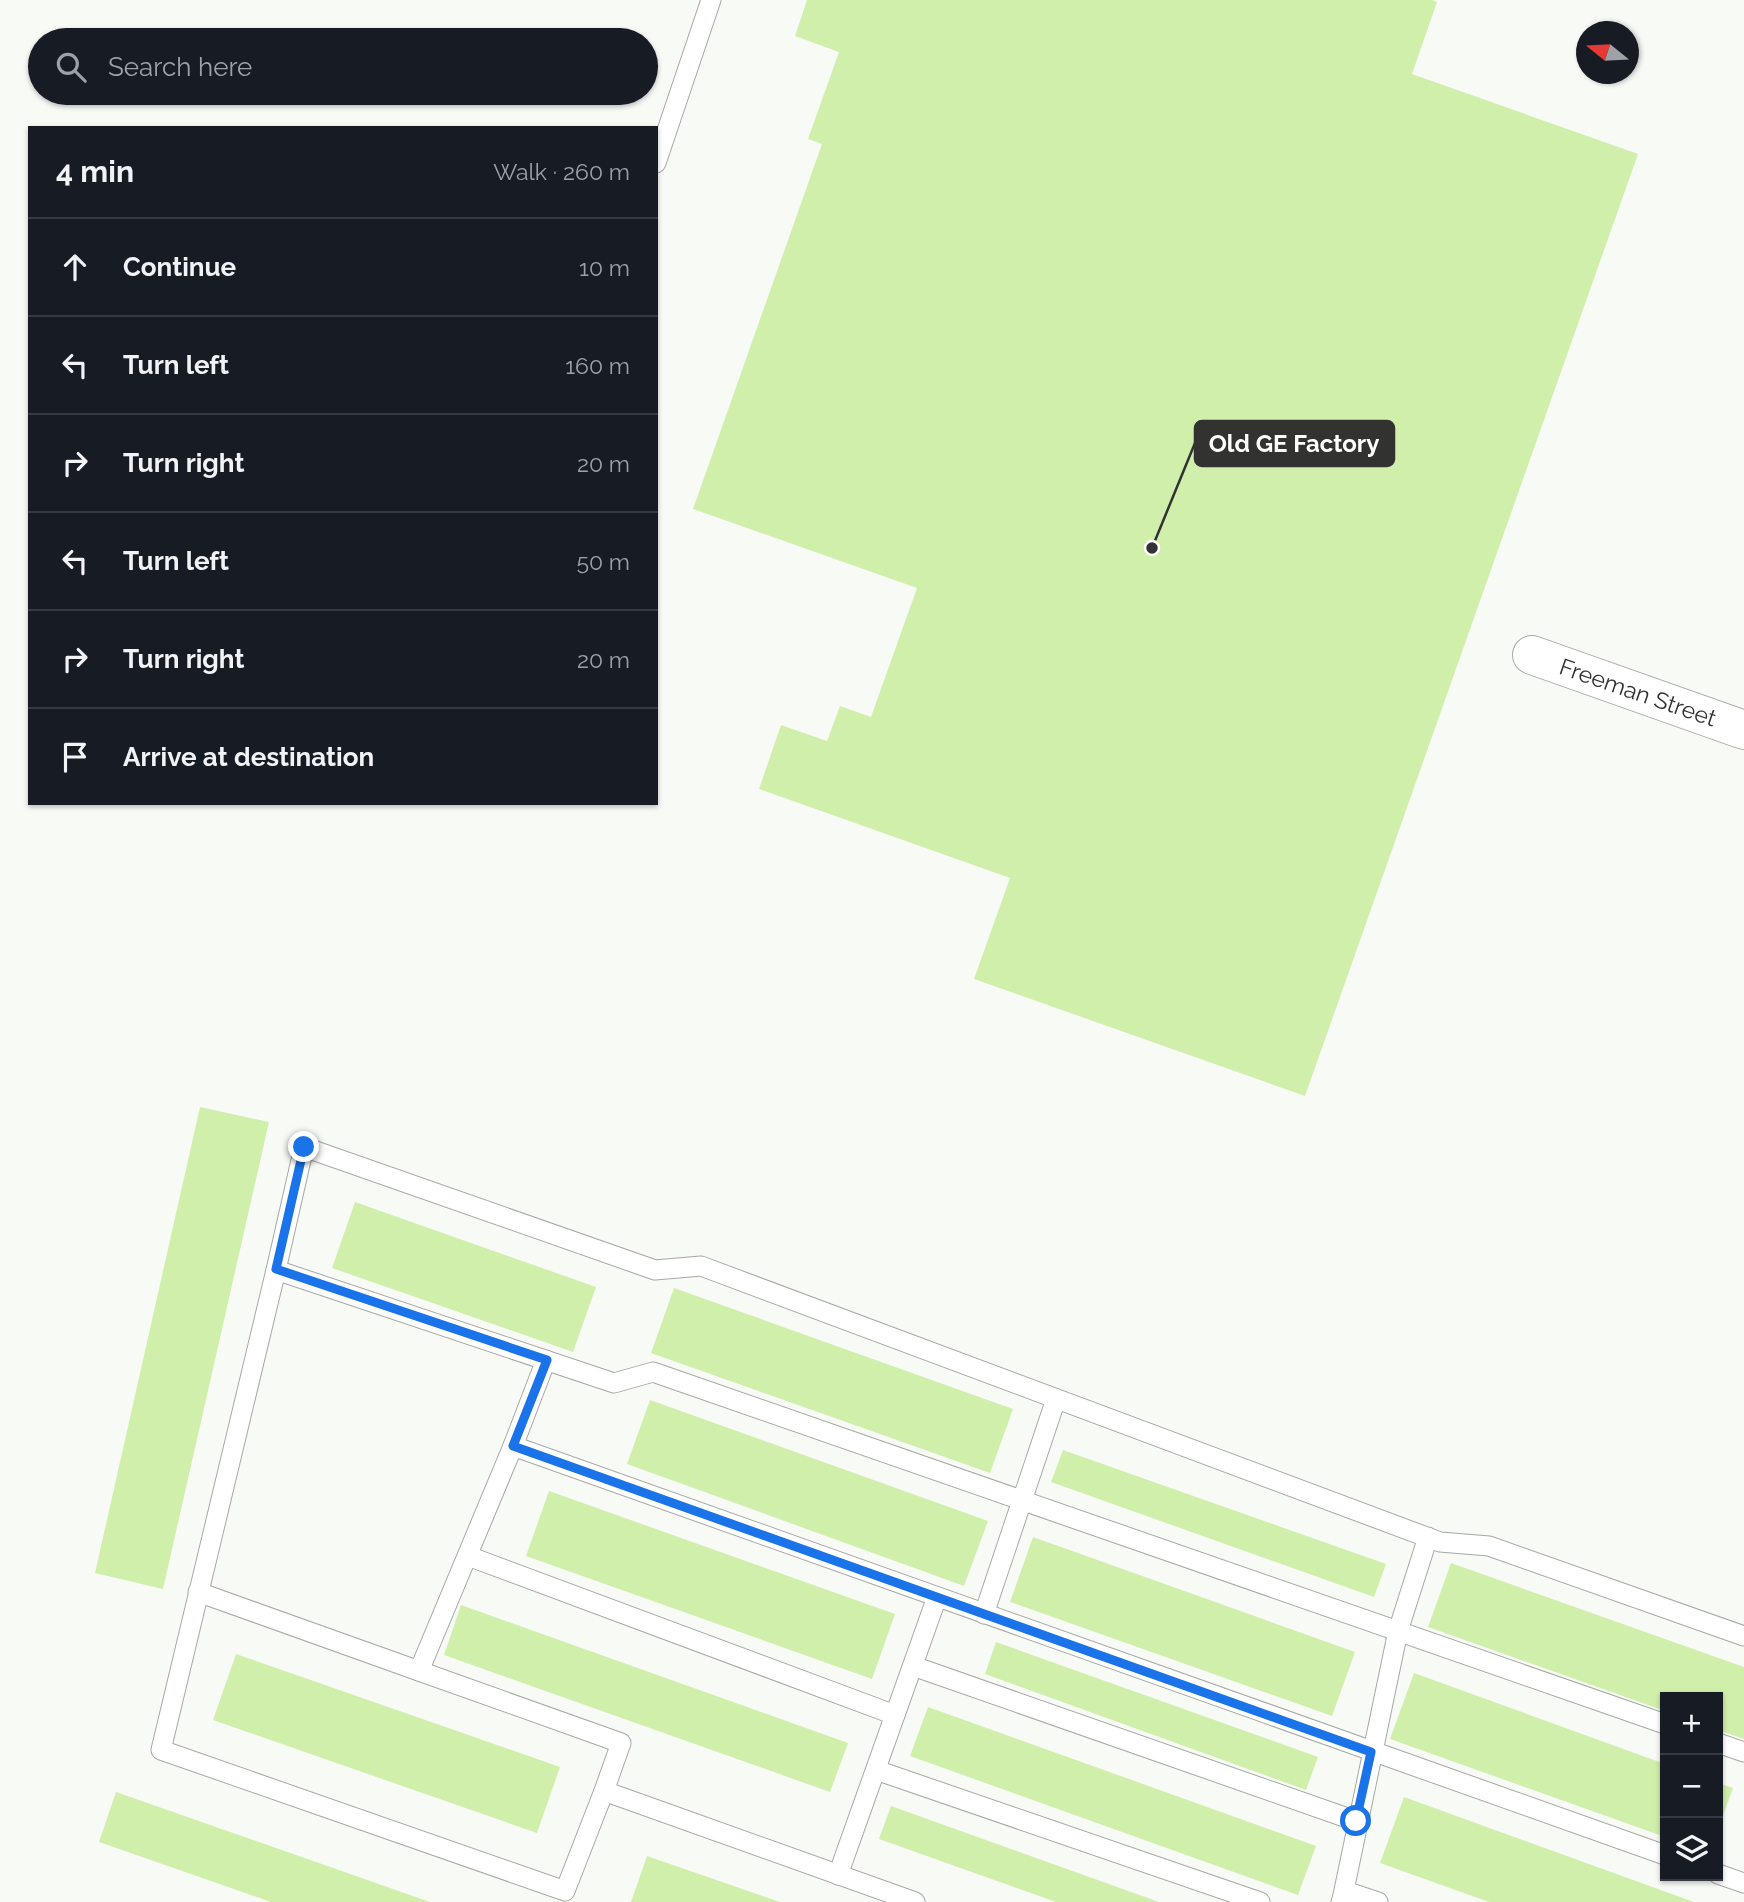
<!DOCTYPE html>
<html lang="en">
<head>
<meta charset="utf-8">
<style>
  :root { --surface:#171b24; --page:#242831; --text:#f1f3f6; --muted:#9ea1a6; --line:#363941 }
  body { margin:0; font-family:Raleway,sans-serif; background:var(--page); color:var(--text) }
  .controls { position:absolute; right:21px; bottom:21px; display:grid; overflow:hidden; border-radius:0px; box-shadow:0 2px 5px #0004 }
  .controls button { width:63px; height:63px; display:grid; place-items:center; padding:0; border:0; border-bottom:2px solid var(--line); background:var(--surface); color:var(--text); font:35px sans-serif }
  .compass { position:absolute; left:1576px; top:21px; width:63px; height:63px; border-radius:50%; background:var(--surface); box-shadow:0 2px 5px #0004; rotate:288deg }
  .stop { position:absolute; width:21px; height:21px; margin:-16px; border:5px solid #1a73e8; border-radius:50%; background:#fff }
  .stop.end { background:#1a73e8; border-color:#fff; box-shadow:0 2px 7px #0008 }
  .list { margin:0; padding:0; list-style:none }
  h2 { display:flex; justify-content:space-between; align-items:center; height:91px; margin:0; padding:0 28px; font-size:30px }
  h2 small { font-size:23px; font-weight:400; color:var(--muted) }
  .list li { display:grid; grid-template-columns:46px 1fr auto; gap:21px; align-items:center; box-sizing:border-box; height:98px; padding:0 28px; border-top:2px solid var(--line) }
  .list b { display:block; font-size:26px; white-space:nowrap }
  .list em { font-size:23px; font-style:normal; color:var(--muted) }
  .icon { flex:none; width:38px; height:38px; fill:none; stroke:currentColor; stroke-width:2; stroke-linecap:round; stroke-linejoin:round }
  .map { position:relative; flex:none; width:1744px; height:1902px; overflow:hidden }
  .search { position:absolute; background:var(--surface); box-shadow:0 2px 5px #0004; left:28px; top:28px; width:630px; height:77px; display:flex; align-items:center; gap:18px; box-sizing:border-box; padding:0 24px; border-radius:38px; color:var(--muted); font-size:26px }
  .panel { position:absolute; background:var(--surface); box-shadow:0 2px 5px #0004; left:28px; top:126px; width:630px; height:679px; border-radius:0px }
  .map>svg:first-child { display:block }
  .building { fill:#d0efab }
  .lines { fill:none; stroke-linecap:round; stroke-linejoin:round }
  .service-casing { stroke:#a7a8a5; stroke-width:21 }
  .minor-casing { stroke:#a7a8a5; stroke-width:40 }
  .service { stroke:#fff; stroke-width:19 }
  .minor { stroke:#fff; stroke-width:38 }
  .route { stroke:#1a73e8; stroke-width:9 }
  .labels { text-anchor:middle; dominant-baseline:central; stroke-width:5; stroke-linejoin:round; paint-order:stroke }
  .street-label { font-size:23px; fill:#323331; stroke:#fff }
  .leader { fill:none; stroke:#323331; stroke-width:2.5 }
  .callout-dot { fill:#323331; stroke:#fff; stroke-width:2.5 }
  .callout { fill:#323331; stroke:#323331; stroke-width:2.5 }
  .callout-label { font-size:24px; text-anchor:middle; font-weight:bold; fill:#fff }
</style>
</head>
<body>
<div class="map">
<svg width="1744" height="1902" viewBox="0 0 1744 1902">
  <rect width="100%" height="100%" fill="#f8faf6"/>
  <g class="building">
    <path d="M807 0H1432L1437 2 1412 74 1638 154 1305 1096 974 979 1010 878 759 789 781 725 827 741 840 706 871 717 917 588 693 509 822 144 808 139 839 52 795 36Z"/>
    <path d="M200 1107 269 1122 163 1589 95 1573Z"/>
    <path d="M355 1202 596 1287 573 1352 332 1268Z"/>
    <path d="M674 1288 1013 1409 990 1473 651 1353Z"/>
    <path d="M650 1400 988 1521 964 1586 627 1464Z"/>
    <path d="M1063 1450 1386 1564 1374 1597 1051 1482Z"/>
    <path d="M549 1491 895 1614 872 1679 526 1556Z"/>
    <path d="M1033 1537 1355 1652 1332 1716 1010 1602Z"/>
    <path d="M1451 1563 1744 1667V1739L1718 1730V1697H1665V1711L1428 1627Z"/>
    <path d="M461 1605 848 1743 830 1792 444 1655Z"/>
    <path d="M996 1642 1318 1757 1306 1790 985 1674Z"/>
    <path d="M236 1654 560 1767 537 1833 213 1720Z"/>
    <path d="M1414 1673 1665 1764V1837L1390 1739Z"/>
    <path d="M928 1707 1316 1846 1298 1895 910 1756Z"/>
    <path d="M1718 1783 1733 1788 1718 1829Z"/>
    <path d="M116 1792 430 1902H271L99 1842Z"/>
    <path d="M1404 1797 1694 1902H1489L1380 1863Z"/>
    <path d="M891 1806 1159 1902H1056L879 1839Z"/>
    <path d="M647 1856 780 1902H631Z"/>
  </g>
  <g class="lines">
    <defs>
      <g id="service">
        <path d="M656 163 711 0"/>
        <path d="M276 1270 304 1147 655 1270 701 1266 1440 1542 1489 1546 1744 1636"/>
        <path d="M513 1446 546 1360"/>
        <path d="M468 1556 895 1715"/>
        <path d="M198 1592 419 1671 513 1446 1665 1855"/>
        <path d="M984 1614 1056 1399"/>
        <path d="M913 1666 1356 1821"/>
        <path d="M419 1671 621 1743 604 1791"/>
        <path d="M1718 1743 1744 1752"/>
        <path d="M876 1770 1260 1902"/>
        <path d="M1718 1874 1744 1883"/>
        <path d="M838 1875 937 1597"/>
        <path d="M1342 1900 1398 1631 1428 1537"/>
        <path d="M915 1902 604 1791 565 1891 161 1750 276 1270 614 1383 653 1372 1665 1724"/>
        <path d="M1341 1902 1345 1891 1378 1902"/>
      </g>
      <path id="minor" d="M1532 655 1744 730"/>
    </defs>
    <use href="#service" class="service-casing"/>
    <use href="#minor" class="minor-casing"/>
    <use href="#service" class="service"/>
    <use href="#minor" class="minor"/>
  </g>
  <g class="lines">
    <path class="route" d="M304 1147 276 1269 547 1360 513 1446 1371 1752 1356 1821"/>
  </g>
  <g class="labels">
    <g class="street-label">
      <text transform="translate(1638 692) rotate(19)">Freeman Street</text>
    </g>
  </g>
  <path class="leader" d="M1152 548L1195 443"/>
  <circle class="callout-dot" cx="1152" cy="548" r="7"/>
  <rect class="callout" x="1195" y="421" width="199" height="45" rx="7"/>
  <g class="callout-label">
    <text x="1294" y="452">Old GE Factory</text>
  </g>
</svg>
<div class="controls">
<button>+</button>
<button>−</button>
<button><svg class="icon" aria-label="layers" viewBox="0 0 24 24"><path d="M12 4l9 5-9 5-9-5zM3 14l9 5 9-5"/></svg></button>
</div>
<svg class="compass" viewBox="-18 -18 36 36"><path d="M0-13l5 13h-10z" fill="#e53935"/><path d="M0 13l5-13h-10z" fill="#9ea1a6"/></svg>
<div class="stop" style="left:1356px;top:1821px"></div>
<div class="stop end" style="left:304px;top:1147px"></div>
<div class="search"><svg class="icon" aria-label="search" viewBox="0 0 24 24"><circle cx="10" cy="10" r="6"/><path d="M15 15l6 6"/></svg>Search here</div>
<section class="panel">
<h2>4 min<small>Walk · 260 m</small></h2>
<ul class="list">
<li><svg class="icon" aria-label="ahead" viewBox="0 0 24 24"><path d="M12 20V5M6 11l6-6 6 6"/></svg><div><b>Continue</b></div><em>10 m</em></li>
<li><svg class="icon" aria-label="left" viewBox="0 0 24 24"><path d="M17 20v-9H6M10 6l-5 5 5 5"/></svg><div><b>Turn left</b></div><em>160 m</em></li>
<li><svg class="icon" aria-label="right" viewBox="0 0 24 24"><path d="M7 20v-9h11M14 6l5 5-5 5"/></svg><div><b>Turn right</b></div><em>20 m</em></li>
<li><svg class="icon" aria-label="left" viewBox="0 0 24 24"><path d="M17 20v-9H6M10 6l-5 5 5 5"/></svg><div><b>Turn left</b></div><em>50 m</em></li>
<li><svg class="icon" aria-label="right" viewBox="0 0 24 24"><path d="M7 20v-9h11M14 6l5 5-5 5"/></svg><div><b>Turn right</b></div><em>20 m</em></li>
<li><svg class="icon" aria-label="arrive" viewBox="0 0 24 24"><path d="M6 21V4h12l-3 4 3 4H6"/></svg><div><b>Arrive at destination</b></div></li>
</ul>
</section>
</div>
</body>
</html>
